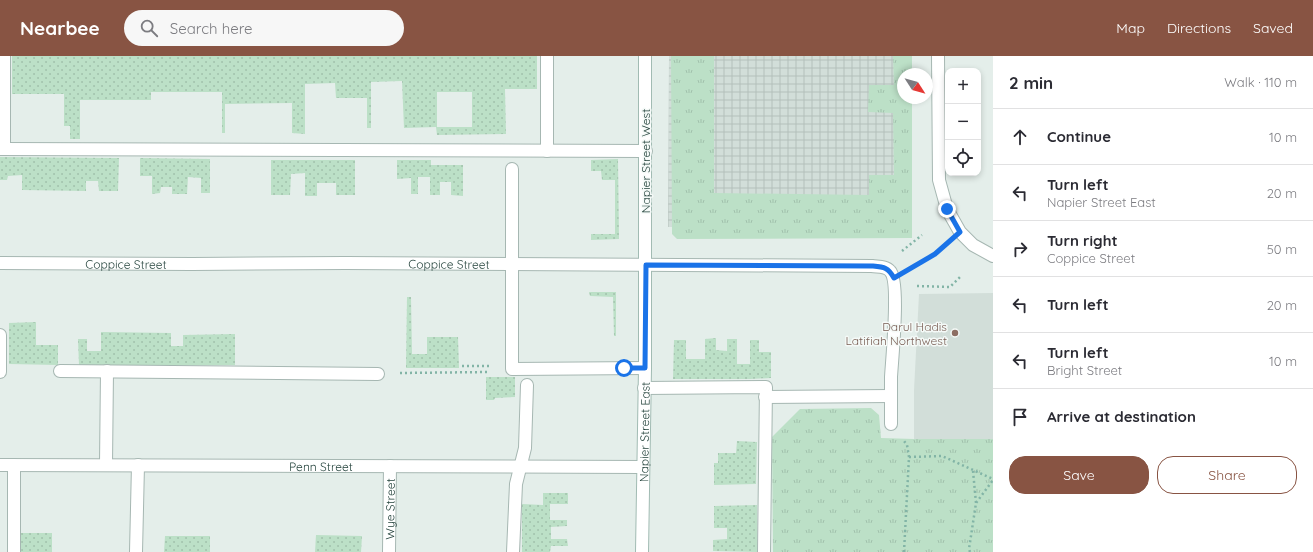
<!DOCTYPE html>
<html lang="en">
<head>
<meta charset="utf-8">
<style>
  :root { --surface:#fff; --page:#f7f7f7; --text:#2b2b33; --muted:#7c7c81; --line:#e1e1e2; --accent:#885443 }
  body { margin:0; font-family:Quicksand,sans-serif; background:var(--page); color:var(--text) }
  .controls { position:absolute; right:12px; top:12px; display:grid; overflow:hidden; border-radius:8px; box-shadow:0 2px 6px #0003 }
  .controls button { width:36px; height:36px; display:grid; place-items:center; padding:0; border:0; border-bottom:1px solid var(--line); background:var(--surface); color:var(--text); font:20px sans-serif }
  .compass { position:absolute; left:897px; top:12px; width:36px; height:36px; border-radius:50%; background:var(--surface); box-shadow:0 2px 6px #0003; rotate:126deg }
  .stop { position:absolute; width:12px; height:12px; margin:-9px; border:3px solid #1a73e8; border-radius:50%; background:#fff }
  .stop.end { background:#1a73e8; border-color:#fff; box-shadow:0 1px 4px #0008 }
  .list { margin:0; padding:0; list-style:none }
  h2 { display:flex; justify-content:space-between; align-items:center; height:52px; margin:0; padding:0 16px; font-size:17px }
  h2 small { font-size:13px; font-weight:400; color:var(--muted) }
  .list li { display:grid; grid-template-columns:26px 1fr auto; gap:12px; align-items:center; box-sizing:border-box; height:56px; padding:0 16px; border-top:1px solid var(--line) }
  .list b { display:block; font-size:15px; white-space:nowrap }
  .list p { margin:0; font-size:13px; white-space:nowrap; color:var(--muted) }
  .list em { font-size:13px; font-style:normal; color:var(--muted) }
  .actions { display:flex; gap:8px; padding:12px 16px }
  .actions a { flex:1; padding:9px 0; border:1px solid var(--accent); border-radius:16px; text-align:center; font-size:14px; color:var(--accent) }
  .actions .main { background:var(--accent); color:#fff }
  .icon { flex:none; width:22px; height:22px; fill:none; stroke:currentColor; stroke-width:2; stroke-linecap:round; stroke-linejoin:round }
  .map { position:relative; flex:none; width:993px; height:496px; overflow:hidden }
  header { display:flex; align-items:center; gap:24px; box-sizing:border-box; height:56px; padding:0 20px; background:var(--accent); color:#fff }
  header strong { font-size:19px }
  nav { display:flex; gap:22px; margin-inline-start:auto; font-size:14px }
  .search { width:280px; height:36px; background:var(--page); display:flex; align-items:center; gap:10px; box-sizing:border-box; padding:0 14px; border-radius:22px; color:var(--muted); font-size:15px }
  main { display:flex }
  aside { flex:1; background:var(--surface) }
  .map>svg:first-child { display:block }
  .built { fill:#d2ded9 }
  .industrial { fill:url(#industrial-grid) }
  .grass { fill:url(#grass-tufts) }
  .garden { fill:url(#garden-dots); fill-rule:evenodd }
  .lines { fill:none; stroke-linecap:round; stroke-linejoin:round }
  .lane-casing { stroke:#a6b7b2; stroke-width:14 }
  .street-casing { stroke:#a6b7b2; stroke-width:14 }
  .secondary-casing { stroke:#a1bbb3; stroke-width:14 }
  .path { stroke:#82b4a6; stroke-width:2.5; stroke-dasharray:2 3; stroke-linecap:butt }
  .lane { stroke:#fff; stroke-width:12 }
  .street { stroke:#fff; stroke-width:12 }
  .secondary { stroke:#fff; stroke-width:12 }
  .route { stroke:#1a73e8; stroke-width:5 }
  .education-dot { fill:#8d6e63; stroke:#f5faf8; stroke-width:1.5 }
  .labels { text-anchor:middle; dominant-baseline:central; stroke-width:3; stroke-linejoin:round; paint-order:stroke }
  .street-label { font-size:12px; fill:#22413a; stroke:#f5faf8 }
  .education-label { font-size:12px; fill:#785e54; stroke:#f5faf8; text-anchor:end }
</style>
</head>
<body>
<header>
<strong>Nearbee</strong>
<div class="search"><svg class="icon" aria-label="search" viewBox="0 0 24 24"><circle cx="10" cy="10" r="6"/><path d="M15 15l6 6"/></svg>Search here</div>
<nav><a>Map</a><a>Directions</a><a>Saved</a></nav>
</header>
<main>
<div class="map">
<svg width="993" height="496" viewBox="0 0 993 496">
  <defs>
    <pattern id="industrial-grid" width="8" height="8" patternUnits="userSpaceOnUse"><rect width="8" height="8" fill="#d2ded9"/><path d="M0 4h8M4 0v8" fill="none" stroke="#b4c0bb"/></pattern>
    <pattern id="grass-tufts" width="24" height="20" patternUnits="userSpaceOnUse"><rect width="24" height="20" fill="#bce0c7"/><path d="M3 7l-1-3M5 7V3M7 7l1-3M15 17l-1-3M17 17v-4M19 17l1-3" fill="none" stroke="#a1c1ac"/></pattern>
    <pattern id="garden-dots" width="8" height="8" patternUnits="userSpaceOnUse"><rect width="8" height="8" fill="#bce0c7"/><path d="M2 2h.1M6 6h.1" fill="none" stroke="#a1c1ac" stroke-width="1.8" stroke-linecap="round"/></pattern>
  </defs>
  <rect width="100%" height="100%" fill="#e4eeea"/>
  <path class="built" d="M993 237V383H914V334L919 238Z"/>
  <path class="industrial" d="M669 0H905L903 18 902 173 668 171Z"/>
  <g class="grass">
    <path d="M671 0H714V137L869 139V119H894L893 57 868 56 869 29H894L893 0H912V18H903V42H912V182L677 183 672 178Z"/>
    <path d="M871 352 879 359 881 382 914 383H993V496H773L772 381 800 353Z"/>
  </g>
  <g class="garden">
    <path d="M12 0H537V33H505L506 78 437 79 436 71 404 72 402 25 371 26V72H367V42H336L335 27 305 28V78L292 77V47L225 48V77H222V36H151V44H80V83H70V70H64V38H12ZM437 36H472V71H437Z"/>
    <path d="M0 101 119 102 118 135H99L98 125H86V135L22 134V119L8 120 7 124H0Z"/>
    <path d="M140 102 210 103V137H201V122L188 121 187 138H172V131H161L160 137 152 138V120H140Z"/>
    <path d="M618 103 619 183 591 184V178H615V124H602L601 115H591V104Z"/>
    <path d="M271 104H355V139H336V127H317V140H305V117L291 118 290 139H271Z"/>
    <path d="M397 104H431V109H463V140L451 139V126H440V139H430V121H418V138H411V122L397 123Z"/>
    <path d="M589 236H616V280H614L613 241 590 240Z"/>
    <path d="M407 241H411L412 298H427V281H458L459 312H406Z"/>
    <path d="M36 266V289H58V309L9 308V267Z"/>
    <path d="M101 276 171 277V290H183V279L235 278V309H79L78 283H87V295H101Z"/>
    <path d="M716 282V294L727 295V283H737V308H750V284H759V296H771V322L750 323H673L674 284H686V303H705V283Z"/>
    <path d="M486 321H515V341L495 342 494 344H486Z"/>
    <path d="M737 385 757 386 756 428 714 429V407H718V397H736Z"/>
    <path d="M543 437H568V448H550V464H567V470L551 471V483H567L568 490H551L550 496H522V448L543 449Z"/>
    <path d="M757 449V496L713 495V484L727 483V472H714V450Z"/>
    <rect x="21" y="477" width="31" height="19"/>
    <path d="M316 479 362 480 361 496H315Z"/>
    <path d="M165 480H210V496H164Z"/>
  </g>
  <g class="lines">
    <defs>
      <g id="lane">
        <path d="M4 0V93"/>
        <path d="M0 93 646 95"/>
        <path d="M547 95V0"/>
        <path d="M512 113V313L645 312"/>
        <path d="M0 279V316"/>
        <path d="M60 315 378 318"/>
        <path d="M644 332 766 331 764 496"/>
        <path d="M765 341 891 340"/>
        <path d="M106 408 107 315"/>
        <path d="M14 409V496"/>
        <path d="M513 496 516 428 525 392 527 329"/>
      </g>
      <g id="street">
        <path d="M938 0 939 124 947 153 960 176 973 189 993 200"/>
        <path id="s1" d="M0 207 192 208 346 207 872 210C878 211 886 210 890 215 900 225 892 303 891 321 891 337 891 352 891 368"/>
        <path id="s2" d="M0 409 643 411"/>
        <path d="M136 496 138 409"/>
        <path id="s3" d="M389 496 390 410"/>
      </g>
      <g id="secondary">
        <path id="s4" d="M642 496 645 312V0"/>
      </g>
    </defs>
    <use href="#lane" class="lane-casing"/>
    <use href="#street" class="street-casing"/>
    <use href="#secondary" class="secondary-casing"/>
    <g class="path">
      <path d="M902 195 922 179"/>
      <path d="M912 211 935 198 943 191"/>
      <path d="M917 230 950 231 960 221"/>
      <path d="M462 310H490"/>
      <path d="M400 317 489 316"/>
      <path d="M909 401 942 400 993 423"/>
      <path d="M973 415 976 447"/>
      <path d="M904 496 909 401 907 389 904 385"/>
      <path d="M970 496 969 493 976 447 993 424"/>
    </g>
    <use href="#lane" class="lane"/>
    <use href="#street" class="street"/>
    <use href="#secondary" class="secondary"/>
  </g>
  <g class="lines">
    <path class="route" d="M624 312H645L646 209 872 210C884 211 888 211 894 222L935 198 960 176 947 153"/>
  </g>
  <circle class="education-dot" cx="955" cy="277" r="4"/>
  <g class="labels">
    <g class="street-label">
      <text transform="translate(645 105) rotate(-90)">Napier Street West</text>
      <text stroke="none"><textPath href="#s1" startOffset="126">Coppice Street</textPath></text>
      <text stroke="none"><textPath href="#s1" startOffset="449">Coppice Street</textPath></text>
      <text stroke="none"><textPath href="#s4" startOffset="120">Napier Street East</textPath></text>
      <text stroke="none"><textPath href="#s2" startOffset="321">Penn Street</textPath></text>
      <text stroke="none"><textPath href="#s3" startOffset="43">Wye Street</textPath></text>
    </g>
    <g class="education-label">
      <text x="947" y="270">Darul Hadis<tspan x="947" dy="14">Latifiah Northwest</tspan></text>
    </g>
  </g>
</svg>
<div class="controls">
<button>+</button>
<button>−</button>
<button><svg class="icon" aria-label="locate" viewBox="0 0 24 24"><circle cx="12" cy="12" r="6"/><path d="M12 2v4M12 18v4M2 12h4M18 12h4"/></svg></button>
</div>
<svg class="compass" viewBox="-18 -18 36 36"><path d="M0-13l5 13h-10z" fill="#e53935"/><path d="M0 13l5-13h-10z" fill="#7c7c81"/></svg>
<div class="stop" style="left:624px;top:312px"></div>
<div class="stop end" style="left:947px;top:153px"></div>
</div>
<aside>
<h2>2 min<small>Walk · 110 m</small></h2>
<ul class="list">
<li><svg class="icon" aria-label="ahead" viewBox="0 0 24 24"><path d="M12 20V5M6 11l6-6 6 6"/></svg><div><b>Continue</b></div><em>10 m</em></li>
<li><svg class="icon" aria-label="left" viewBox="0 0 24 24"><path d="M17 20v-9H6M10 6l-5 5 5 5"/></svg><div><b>Turn left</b><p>Napier Street East</p></div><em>20 m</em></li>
<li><svg class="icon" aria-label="right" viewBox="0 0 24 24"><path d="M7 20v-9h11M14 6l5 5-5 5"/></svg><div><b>Turn right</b><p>Coppice Street</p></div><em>50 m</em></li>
<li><svg class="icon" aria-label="left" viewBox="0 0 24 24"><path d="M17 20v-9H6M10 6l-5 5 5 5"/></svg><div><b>Turn left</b></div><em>20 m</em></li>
<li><svg class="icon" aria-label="left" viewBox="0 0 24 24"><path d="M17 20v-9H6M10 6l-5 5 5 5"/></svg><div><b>Turn left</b><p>Bright Street</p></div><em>10 m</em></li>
<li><svg class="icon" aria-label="arrive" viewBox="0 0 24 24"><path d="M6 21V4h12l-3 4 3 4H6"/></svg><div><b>Arrive at destination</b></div></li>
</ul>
<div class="actions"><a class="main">Save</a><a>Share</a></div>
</aside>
</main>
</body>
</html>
